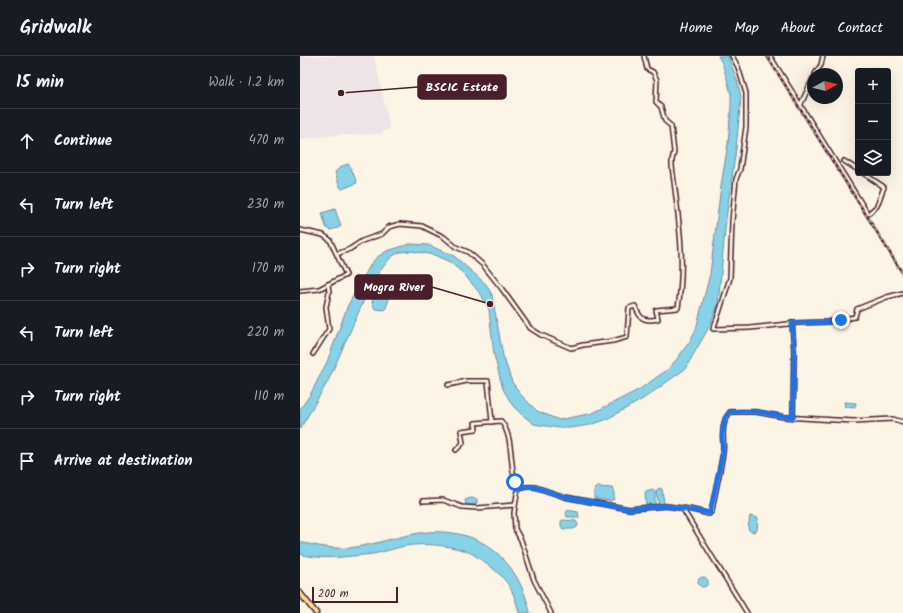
<!DOCTYPE html>
<html lang="en">
<head>
<meta charset="utf-8">
<style>
  :root { --surface:#171b24; --page:#20242c; --text:#f1f3f6; --muted:#9ea1a6; --line:#363941 }
  body { margin:0; font-family:Kalam,sans-serif; background:var(--page); color:var(--text) }
  .controls { position:absolute; right:12px; top:12px; display:grid; overflow:hidden; border-radius:4px; box-shadow:0 4px 16px #0002 }
  .controls button { width:36px; height:36px; display:grid; place-items:center; padding:0; border:0; border-bottom:1px solid var(--line); background:var(--surface); color:var(--text); font:20px sans-serif }
  .compass { position:absolute; left:507px; top:12px; width:36px; height:36px; border-radius:50%; background:var(--surface); box-shadow:0 4px 16px #0002; rotate:82deg }
  .scale { position:absolute; left:12px; bottom:10px; width:86px; box-sizing:border-box; padding-left:4px; border:2px solid #4a1f2b; border-top:0; font-size:11px; line-height:14px; white-space:nowrap; color:#4a1f2b; -webkit-text-stroke:3px #fcf5e5; paint-order:stroke }
  .stop { position:absolute; width:12px; height:12px; margin:-9px; border:3px solid #1a73e8; border-radius:50%; background:#fff }
  .stop.end { background:#1a73e8; border-color:#fff; box-shadow:0 1px 4px #0008 }
  .list { margin:0; padding:0; list-style:none }
  h2 { display:flex; justify-content:space-between; align-items:center; height:52px; margin:0; padding:0 16px; font-size:17px }
  h2 small { font-size:13px; font-weight:400; color:var(--muted) }
  .list li { display:grid; grid-template-columns:26px 1fr auto; gap:12px; align-items:center; box-sizing:border-box; height:64px; padding:0 16px; border-top:1px solid var(--line) }
  .list b { display:block; font-size:15px; white-space:nowrap }
  .list em { font-size:13px; font-style:normal; color:var(--muted) }
  .icon { flex:none; width:22px; height:22px; fill:none; stroke:currentColor; stroke-width:2; stroke-linecap:round; stroke-linejoin:round }
  .map { position:relative; flex:none; width:603px; height:557px; overflow:hidden }
  header { display:flex; align-items:center; gap:24px; box-sizing:border-box; height:56px; padding:0 20px; background:var(--surface); border-bottom:1px solid var(--line) }
  header strong { font-size:19px }
  nav { display:flex; gap:22px; margin-inline-start:auto; font-size:14px }
  main { display:flex }
  aside { flex:1; background:var(--surface) }
  .map>svg:first-child { display:block }
  .built { fill:#eee4e7 }
  .water { fill:#88d2e8; stroke:#6f8a9c }
  .lines { fill:none; stroke-linecap:round; stroke-linejoin:round }
  .minor-casing { stroke:#4a1f2b; stroke-width:6 }
  .major-casing { stroke:#4a1f2b; stroke-width:7 }
  .minor { stroke:#fcf5e5; stroke-width:3 }
  .major { stroke:#fbdf96; stroke-width:4 }
  .rail-casing { stroke:#4a1f2b; stroke-width:2.5 }
  .rail { stroke:#fcf5e5; stroke-width:1; stroke-dasharray:3; stroke-linecap:butt }
  .route { stroke:#1a73e8; stroke-width:5 }
  .leader { fill:none; stroke:#4a1f2b; stroke-width:1.5 }
  .callout-dot { fill:#4a1f2b; stroke:#fcf5e5; stroke-width:1.5 }
  .callout { fill:#4a1f2b; stroke:#4a1f2b; stroke-width:1.5 }
  .callout-label { font-size:12px; text-anchor:middle; font-weight:bold; fill:#fff }
</style>
</head>
<body>
<header>
<strong>Gridwalk</strong>
<nav><a>Home</a><a>Map</a><a>About</a><a>Contact</a></nav>
</header>
<main>
<aside>
<h2>15 min<small>Walk · 1.2 km</small></h2>
<ul class="list">
<li><svg class="icon" aria-label="ahead" viewBox="0 0 24 24"><path d="M12 20V5M6 11l6-6 6 6"/></svg><div><b>Continue</b></div><em>470 m</em></li>
<li><svg class="icon" aria-label="left" viewBox="0 0 24 24"><path d="M17 20v-9H6M10 6l-5 5 5 5"/></svg><div><b>Turn left</b></div><em>230 m</em></li>
<li><svg class="icon" aria-label="right" viewBox="0 0 24 24"><path d="M7 20v-9h11M14 6l5 5-5 5"/></svg><div><b>Turn right</b></div><em>170 m</em></li>
<li><svg class="icon" aria-label="left" viewBox="0 0 24 24"><path d="M17 20v-9H6M10 6l-5 5 5 5"/></svg><div><b>Turn left</b></div><em>220 m</em></li>
<li><svg class="icon" aria-label="right" viewBox="0 0 24 24"><path d="M7 20v-9h11M14 6l5 5-5 5"/></svg><div><b>Turn right</b></div><em>110 m</em></li>
<li><svg class="icon" aria-label="arrive" viewBox="0 0 24 24"><path d="M6 21V4h12l-3 4 3 4H6"/></svg><div><b>Arrive at destination</b></div></li>
</ul>
</aside>
<div class="map">
<svg width="603" height="557" viewBox="0 0 603 557">
  <rect width="100%" height="100%" fill="#fcf5e5"/>
  <filter id="ink" filterUnits="userSpaceOnUse"><feTurbulence type="fractalNoise" baseFrequency=".025" numOctaves="2"/><feDisplacementMap in="SourceGraphic" scale="8" xChannelSelector="R" yChannelSelector="G"/><feConvolveMatrix kernelMatrix="1 2 1 2 8 2 1 2 1" color-interpolation-filters="sRGB"/></filter>
  <g filter="url(#ink)">
    <path class="built" d="M0 0H74L90 73 79 78 41 79 0 83Z"/>
    <g class="water">
      <path d="M418 0H428L438 27 441 41 436 93 426 163 418 249 408 273 385 313 343 343 305 364 290 369 270 372H259L234 368 220 357 213 350 203 333 194 299 189 254 182 240 164 218 150 206 134 199 111 195 100 196 91 201 79 216 64 244 28 325 0 373V353L10 339 27 306 48 249 71 208 77 201 87 195 110 188 128 189 154 200 186 228 192 239 203 300 212 326 221 339 237 355 259 364 293 357 340 333 367 314 377 303 390 285 396 273 410 218 421 130 428 88 431 50V38L427 23 422 7Z"/>
      <path d="M48 108 50 110 57 127 42 133 39 129 35 116 42 110Z"/>
      <path d="M35 153 41 170 38 172 30 174 26 171 22 157Z"/>
      <path d="M82 223 93 228 96 234 90 241 85 254 75 253 72 247 74 240 79 232 80 226Z"/>
      <path d="M544 346 556 347 555 352 545 351Z"/>
      <path d="M298 431 312 432 314 437V443L310 445 294 442V434Z"/>
      <path d="M359 432 362 433 364 447 362 449H359L356 436Z"/>
      <path d="M353 434 355 436V449L346 450 345 436Z"/>
      <path d="M171 442 177 443V447L174 449H166L165 444Z"/>
      <path d="M268 454 278 456 279 461H267L266 457Z"/>
      <path d="M450 460 458 462 457 474 453 476 450 475 448 473Z"/>
      <path d="M263 464 276 465 278 468 277 471 273 473H263L261 470V465Z"/>
      <path d="M127 476C143 475 161 477 175 483 205 496 224 526 230 557H219C213 532 207 523 187 508 179 503 172 496 163 494 146 489 123 487 105 490 95 492 84 496 73 498 63 499 52 500 42 501 28 502 14 502 0 498V486C16 490 32 493 49 492 75 489 100 479 127 476Z"/>
      <circle cx="403" cy="526" r="5"/>
    </g>
    <g class="lines">
      <defs>
        <g id="minor">
          <path d="M432 0 438 11 446 37V71L440 113 436 123 432 165 430 222 419 257 413 273 450 272 497 267 527 266 555 261 557 253 587 241 603 237"/>
          <path d="M470 0 568 158 577 150 584 131 563 117"/>
          <path d="M515 18 521 9 523 0"/>
          <path d="M500 50 513 22"/>
          <path d="M544 105 558 114"/>
          <path d="M0 174 23 179 30 184 46 219 19 233 0 235"/>
          <path d="M37 198 50 193 62 185 82 178 89 171 100 168 122 170 144 181 156 191 168 196 183 209 202 233 230 272 241 279 271 292 283 289 313 285 327 281 329 252 335 250C340 263 344 266 358 263L356 254 378 252C386 202 378 159 372 110V104L374 96 371 70 365 65 361 51 356 46 357 24 353 16 347 13 344 0"/>
          <path d="M492 267 494 294 493 361"/>
          <path d="M13 298 29 273 26 251 29 236 28 228"/>
          <path d="M148 329 167 325H188L192 366"/>
          <path d="M156 394 163 387 161 375 176 373 175 367 201 365C216 385 207 412 219 433"/>
          <path d="M123 445 143 444 162 451 177 452 215 449"/>
          <path d="M382 452 447 557"/>
          <path d="M251 557 234 524 221 484 215 473 214 457 217 438 219 433 226 431H235L265 441 329 453 366 450 389 453 409 458 412 455C415 436 420 417 423 397 425 381 419 370 430 356H456L484 361 553 365 593 363 603 366"/>
        </g>
        <path id="major" d="M0 537 16 557"/>
      </defs>
      <use href="#minor" class="minor-casing"/>
      <use href="#major" class="major-casing"/>
      <use href="#minor" class="minor"/>
      <use href="#major" class="major"/>
      <defs>
        <path id="rail" d="M467 0 603 218"/>
      </defs>
      <use href="#rail" class="rail-casing"/>
      <use href="#rail" class="rail"/>
    </g>
  </g>
  <g class="lines" filter="url(#ink)">
    <path class="route" d="M215 426 219 433 226 431H235L265 441 329 453 366 450 410 457 423 396 422 379 425 362 430 356C442 355 454 355 465 357 475 359 483 361 493 361L494 294 492 267 527 266 541 264"/>
  </g>
  <path class="leader" d="M41 37L118 31M190 248L132 231"/>
  <g class="callout-dot">
    <circle cx="41" cy="37" r="4"/>
    <circle cx="190" cy="248" r="4"/>
  </g>
  <g class="callout">
    <rect x="118" y="19" width="88" height="24" rx="4"/>
    <rect x="55" y="219" width="77" height="24" rx="4"/>
  </g>
  <g class="callout-label">
    <text x="162" y="35">BSCIC Estate</text>
    <text x="94" y="235">Mogra River</text>
  </g>
</svg>
<div class="controls">
<button>+</button>
<button>−</button>
<button><svg class="icon" aria-label="layers" viewBox="0 0 24 24"><path d="M12 4l9 5-9 5-9-5zM3 14l9 5 9-5"/></svg></button>
</div>
<svg class="compass" viewBox="-18 -18 36 36"><path d="M0-13l5 13h-10z" fill="#e53935"/><path d="M0 13l5-13h-10z" fill="#9ea1a6"/></svg>
<div class="scale">200 m</div>
<div class="stop" style="left:215px;top:426px"></div>
<div class="stop end" style="left:541px;top:264px"></div>
</div>
</main>
</body>
</html>
